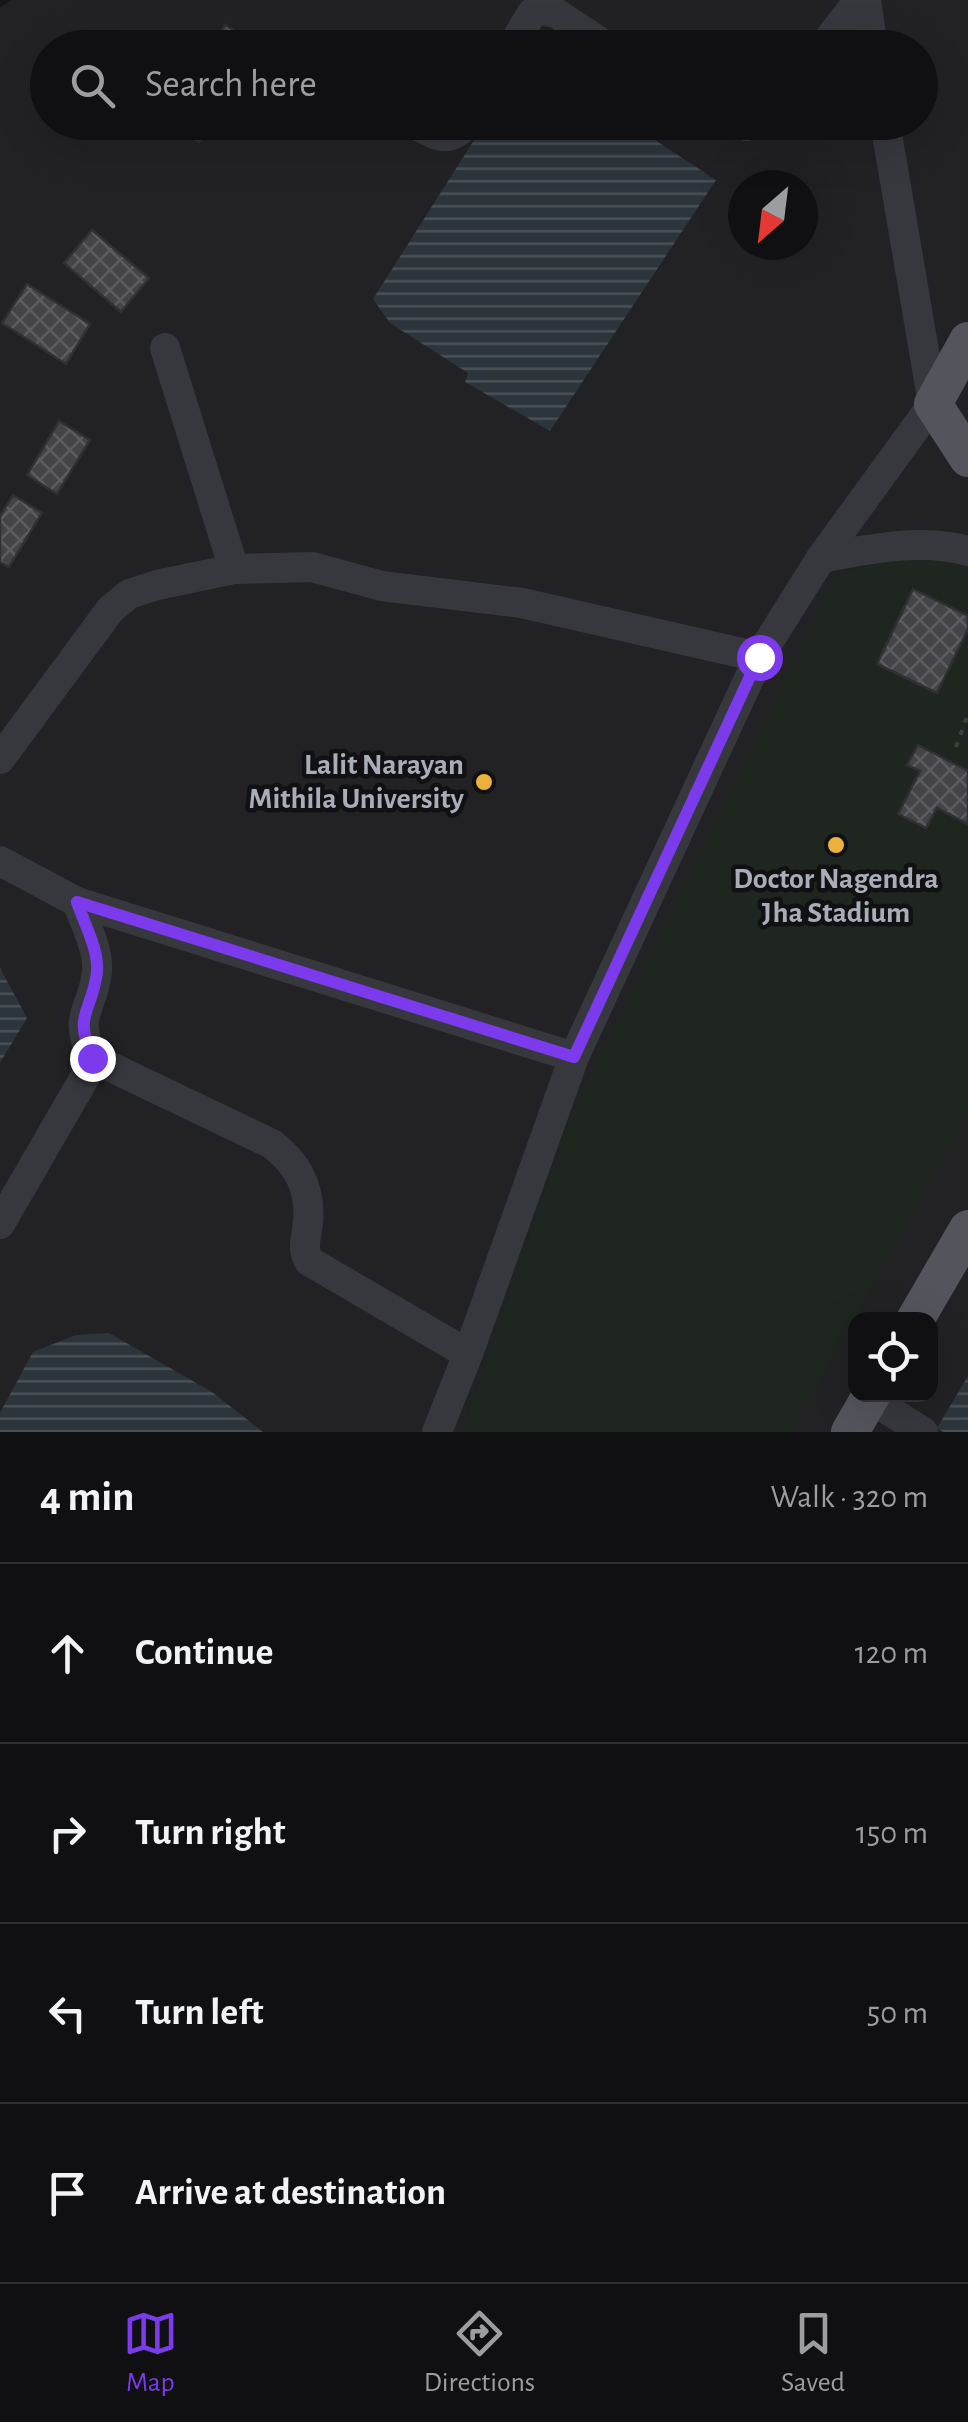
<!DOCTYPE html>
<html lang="en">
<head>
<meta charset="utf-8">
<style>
  :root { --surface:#101012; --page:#1e1e20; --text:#f1f3f6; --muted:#9c9d9f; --line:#303032; --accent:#7c3aed }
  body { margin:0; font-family:"Alegreya Sans",sans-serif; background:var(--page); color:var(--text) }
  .controls { position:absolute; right:30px; bottom:30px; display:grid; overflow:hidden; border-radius:20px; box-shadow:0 10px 40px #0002 }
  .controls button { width:90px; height:90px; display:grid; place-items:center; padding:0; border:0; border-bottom:2px solid var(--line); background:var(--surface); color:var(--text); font:50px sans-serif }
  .compass { position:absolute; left:728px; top:170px; width:90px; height:90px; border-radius:50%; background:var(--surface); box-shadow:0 10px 40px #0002; rotate:208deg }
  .stop { position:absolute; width:30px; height:30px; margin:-22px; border:8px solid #7c3aed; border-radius:50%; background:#fff }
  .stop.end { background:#7c3aed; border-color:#fff; box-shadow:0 2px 10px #0008 }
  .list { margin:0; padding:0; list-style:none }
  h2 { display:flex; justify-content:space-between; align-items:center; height:130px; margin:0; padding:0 40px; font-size:42px }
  h2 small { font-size:32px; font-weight:400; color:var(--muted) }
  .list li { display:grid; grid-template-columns:65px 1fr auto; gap:30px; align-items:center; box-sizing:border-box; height:180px; padding:0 40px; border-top:2px solid var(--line) }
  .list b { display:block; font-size:38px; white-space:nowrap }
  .list em { font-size:32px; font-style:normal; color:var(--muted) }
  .icon { flex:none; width:55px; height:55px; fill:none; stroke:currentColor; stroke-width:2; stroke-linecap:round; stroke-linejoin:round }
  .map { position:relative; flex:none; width:968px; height:1432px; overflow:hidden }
  .search { position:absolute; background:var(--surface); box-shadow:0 10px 40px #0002; left:30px; right:30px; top:30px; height:110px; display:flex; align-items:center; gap:25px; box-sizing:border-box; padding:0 35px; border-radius:55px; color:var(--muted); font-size:38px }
  .sheet { height:850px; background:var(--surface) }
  nav { display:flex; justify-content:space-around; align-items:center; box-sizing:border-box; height:140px; border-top:2px solid var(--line); background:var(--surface); font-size:28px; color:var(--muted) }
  nav a { display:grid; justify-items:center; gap:5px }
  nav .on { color:var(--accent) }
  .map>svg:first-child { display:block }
  .built { fill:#222225; fill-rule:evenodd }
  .garden { fill:#1e261f }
  .water { fill:url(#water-rules) }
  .building { fill:url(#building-cross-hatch); stroke:#303034; stroke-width:2.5 }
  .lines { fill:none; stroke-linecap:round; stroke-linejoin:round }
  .path { stroke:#3d3f44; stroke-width:4; stroke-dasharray:5 8; stroke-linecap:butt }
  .minor { stroke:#37383d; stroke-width:30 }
  .major { stroke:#54555c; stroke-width:38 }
  .route { stroke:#7c3aed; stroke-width:12 }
  .poi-dot { fill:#ebb23b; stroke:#111113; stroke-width:4 }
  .labels { text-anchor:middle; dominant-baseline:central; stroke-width:9; stroke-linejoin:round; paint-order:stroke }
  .poi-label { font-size:30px; font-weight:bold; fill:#a9adb8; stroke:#111113; text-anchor:end }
</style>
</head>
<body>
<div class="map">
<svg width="968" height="1432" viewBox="0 0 968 1432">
  <defs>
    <pattern id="water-rules" width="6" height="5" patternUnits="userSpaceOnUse" patternTransform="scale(2.5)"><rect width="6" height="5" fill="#2d353c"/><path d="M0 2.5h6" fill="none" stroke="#495056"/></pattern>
    <pattern id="building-cross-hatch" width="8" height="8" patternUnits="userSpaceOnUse" patternTransform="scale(2.5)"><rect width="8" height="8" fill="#434348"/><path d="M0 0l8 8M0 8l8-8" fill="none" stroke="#5b5b60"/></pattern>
  </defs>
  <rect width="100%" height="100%" fill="#161618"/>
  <path class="built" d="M12 0H968V1432H0V7ZM48 48H920V122H48ZM743 185H803V245H743ZM856 1320H930V1394H856Z"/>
  <path class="garden" d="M924 557 968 562V1114L791 1432H462L570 1119 836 576 890 559Z"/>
  <g class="water">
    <path d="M485 123H629L716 180 550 431 465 382 468 373 390 323 373 299Z"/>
    <path d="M0 968 27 1018 0 1063Z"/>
    <path d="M109 1333 212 1392 263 1432H0V1413L33 1352 76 1335Z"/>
    <path d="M968 1376V1432H943L937 1428Z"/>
  </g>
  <g class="building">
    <path d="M225 25 258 45 257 48H211Z"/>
    <path d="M166 122H211L199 142Z"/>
    <path d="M92 230 149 278 121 312 64 263Z"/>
    <path d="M27 284 90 324 66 364 2 323Z"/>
    <path d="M59 421 90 440 57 494 27 475Z"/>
    <path d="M13 495 42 513 9 567 0 562V516Z"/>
    <path d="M913 589 968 616V629L937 693 877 664Z"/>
    <path d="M918 745 968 771V824L937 808 926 828 898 814 920 771 907 765Z"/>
  </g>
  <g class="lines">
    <path class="path" d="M956 747 968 714"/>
    <g class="minor">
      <path d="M866 0 873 48"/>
      <path d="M511 48 532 13 538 9 556 13 609 48"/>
      <path d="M822 48 859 0"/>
      <path d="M411 122C435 134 448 147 468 122"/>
      <path d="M731 122 746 126 760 122"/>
      <path d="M165 348 234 569"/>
      <path d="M821 558C869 549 920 538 968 551"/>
      <path d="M0 759 110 610 129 594 157 585 234 569 312 567 382 586 522 603 759 657"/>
      <path d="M0 861 77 902 574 1057"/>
      <path d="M92 1058 272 1144C298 1164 311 1188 308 1222 307 1237 301 1247 309 1261L468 1354"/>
      <path d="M0 1224 85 1077 92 1058C73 1012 92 1013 97 972 99 950 85 923 77 902"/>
      <path d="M869 1398 923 1432"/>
      <path d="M437 1432 468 1354 574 1057 759 657 821 558 933 404 885 122"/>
    </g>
    <g class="major">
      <path d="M968 341 933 404 968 458"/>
      <path d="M915 1320 968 1229"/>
      <path d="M850 1432 872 1394"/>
    </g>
  </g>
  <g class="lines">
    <path class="route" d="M92 1058C73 1012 92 1013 97 972 99 950 84 923 77 902L574 1057 759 657"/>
  </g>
  <g class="poi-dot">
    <circle cx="484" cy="782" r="10"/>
    <circle cx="836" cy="845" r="10"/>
  </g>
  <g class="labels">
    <g class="poi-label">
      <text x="464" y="765">Lalit Narayan<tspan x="464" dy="34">Mithila University</tspan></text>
      <text x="836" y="879" text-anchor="middle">Doctor Nagendra<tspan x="836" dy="34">Jha Stadium</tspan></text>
    </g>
  </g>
</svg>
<div class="controls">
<button><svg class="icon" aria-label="locate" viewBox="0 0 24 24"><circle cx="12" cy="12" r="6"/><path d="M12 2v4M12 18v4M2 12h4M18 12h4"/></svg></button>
</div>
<svg class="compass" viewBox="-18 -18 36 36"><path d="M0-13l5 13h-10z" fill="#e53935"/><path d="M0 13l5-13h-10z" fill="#9c9d9f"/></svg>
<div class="stop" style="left:759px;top:657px"></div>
<div class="stop end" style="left:92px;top:1058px"></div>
<div class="search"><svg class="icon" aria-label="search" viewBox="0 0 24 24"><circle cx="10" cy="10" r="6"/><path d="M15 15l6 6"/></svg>Search here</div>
</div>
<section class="sheet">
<h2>4 min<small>Walk · 320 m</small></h2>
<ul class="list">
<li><svg class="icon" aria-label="ahead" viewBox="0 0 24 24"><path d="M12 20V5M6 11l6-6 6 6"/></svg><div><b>Continue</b></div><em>120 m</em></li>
<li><svg class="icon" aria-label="right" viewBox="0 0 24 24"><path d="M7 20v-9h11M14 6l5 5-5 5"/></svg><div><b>Turn right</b></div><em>150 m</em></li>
<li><svg class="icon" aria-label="left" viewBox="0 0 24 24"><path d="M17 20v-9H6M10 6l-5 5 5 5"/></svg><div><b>Turn left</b></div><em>50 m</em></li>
<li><svg class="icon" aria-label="arrive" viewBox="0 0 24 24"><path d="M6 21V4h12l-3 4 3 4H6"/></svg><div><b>Arrive at destination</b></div></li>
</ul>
</section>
<nav>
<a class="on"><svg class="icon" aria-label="map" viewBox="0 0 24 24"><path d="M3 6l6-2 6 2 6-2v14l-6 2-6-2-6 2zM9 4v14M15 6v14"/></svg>Map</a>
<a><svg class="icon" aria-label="directions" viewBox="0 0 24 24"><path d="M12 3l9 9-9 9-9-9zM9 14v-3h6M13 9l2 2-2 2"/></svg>Directions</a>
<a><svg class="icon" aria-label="saved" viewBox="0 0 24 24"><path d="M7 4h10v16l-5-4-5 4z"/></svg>Saved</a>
</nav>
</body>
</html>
